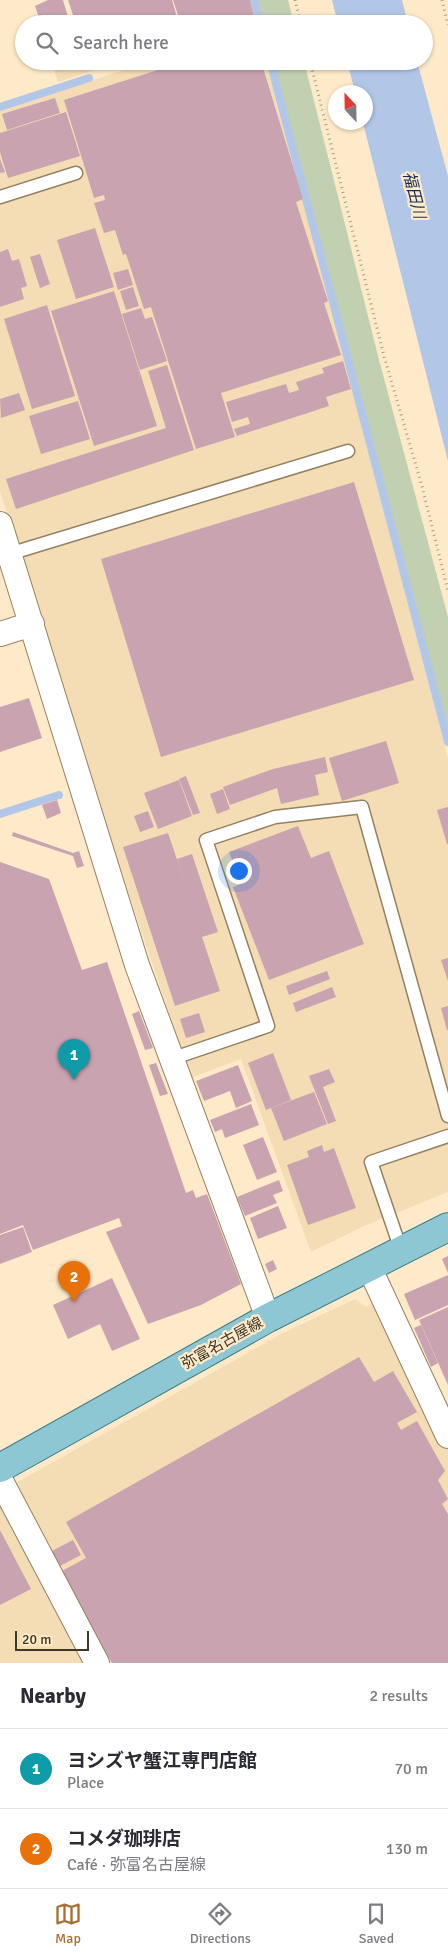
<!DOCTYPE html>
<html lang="en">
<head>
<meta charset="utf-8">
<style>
  :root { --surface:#fff; --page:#f2f2f3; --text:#2b2b33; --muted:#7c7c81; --line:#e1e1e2; --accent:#aa6d31 }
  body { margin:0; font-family:Signika,"Noto Sans JP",sans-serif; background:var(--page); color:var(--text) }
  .compass { position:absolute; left:328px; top:85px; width:45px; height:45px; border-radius:50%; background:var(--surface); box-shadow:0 1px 4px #0004; rotate:338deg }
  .scale { position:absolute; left:15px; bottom:12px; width:74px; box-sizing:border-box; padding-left:5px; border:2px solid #3e372a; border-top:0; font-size:14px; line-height:18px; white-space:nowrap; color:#3e372a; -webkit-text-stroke:4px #feeac8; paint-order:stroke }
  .you { position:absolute; left:238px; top:870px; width:18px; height:18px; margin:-12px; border:4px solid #fff; border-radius:50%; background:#1a73e8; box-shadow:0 0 0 8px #1a73e833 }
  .badge { display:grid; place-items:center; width:32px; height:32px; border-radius:50%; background:var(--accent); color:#fff; font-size:16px; font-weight:700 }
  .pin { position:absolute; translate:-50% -41px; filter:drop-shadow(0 1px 2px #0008) }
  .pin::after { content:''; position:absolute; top:26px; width:18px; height:15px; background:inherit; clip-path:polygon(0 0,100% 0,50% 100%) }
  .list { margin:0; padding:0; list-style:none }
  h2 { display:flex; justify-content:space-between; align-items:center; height:65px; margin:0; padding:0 20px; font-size:21px }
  h2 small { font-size:16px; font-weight:400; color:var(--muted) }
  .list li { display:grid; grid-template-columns:32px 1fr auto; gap:15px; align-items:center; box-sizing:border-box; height:80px; padding:0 20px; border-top:1px solid var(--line) }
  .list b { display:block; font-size:19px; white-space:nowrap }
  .list p { margin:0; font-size:16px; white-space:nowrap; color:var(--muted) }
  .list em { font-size:16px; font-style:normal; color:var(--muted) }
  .icon { flex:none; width:28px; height:28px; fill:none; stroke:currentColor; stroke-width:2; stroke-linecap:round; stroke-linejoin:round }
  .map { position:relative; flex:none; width:448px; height:1663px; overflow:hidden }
  .search { position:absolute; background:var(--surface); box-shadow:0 1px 4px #0004; left:15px; right:15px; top:15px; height:55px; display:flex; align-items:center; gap:12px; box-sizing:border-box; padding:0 18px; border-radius:28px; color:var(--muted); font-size:19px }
  .sheet { height:225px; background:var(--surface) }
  nav { display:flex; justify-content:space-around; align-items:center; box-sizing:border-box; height:70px; border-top:1px solid var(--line); background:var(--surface); font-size:14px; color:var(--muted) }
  nav a { display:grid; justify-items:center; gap:2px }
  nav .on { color:var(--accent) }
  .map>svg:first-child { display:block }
  .built { fill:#f4dcb4 }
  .green { fill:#c1d0b0 }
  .water { fill:#b2c7e8 }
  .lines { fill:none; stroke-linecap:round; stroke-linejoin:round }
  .stream { stroke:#b2c7e8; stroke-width:8 }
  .building { fill:#c9a3b0 }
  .service-casing { stroke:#938162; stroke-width:15 }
  .minor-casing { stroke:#938162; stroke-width:26 }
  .primary-casing { stroke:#3f7c85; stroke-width:30 }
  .path { stroke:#ab9c84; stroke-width:3; stroke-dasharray:1 4; stroke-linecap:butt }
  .service { stroke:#fff; stroke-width:12 }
  .minor { stroke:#fff; stroke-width:24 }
  .primary { stroke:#8cc7d3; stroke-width:28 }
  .labels { text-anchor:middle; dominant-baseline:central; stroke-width:4.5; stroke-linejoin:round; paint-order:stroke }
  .street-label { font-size:15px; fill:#3e372a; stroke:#feeac8 }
  .water-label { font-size:16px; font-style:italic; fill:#142e58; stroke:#feeac8 }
</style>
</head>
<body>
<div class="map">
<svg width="448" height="1663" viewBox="0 0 448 1663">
  <rect width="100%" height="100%" fill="#feeac8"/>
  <g class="built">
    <path d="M51 61H123L58 82Z"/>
    <path d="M151 61H267L448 759V1192L364 1226 311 1252 241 1059 191 1078 97 800 0 491V111Z"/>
    <path d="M355 1299 366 1307 379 1300 448 1448V1663H105L14 1484 283 1333Z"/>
    <path d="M0 1505 44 1587 85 1663H0Z"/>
  </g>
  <g class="green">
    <path d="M257 0H288L294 24H263Z"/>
    <path d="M272 61H304L378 356 448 617V731Z"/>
  </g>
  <g class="water">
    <path d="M332 0H402L408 24H338Z"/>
    <path d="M347 61H417L448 176V461L363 123 366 122V92H355Z"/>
  </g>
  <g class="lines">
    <g class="stream">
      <path d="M254 0 260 24"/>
      <path d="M270 61 448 742"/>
      <path d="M0 107 89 78"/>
      <path d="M0 814 59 795"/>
    </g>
  </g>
  <g class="building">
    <path d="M48 0H63L70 24H41L35 6Z"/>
    <path d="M68 0H172L179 24H76Z"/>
    <path d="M173 0H250L254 17 235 24H181Z"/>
    <path d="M186 61H261L303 199 296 202 328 301 324 303 341 355 221 393 235 437 196 449 151 307 144 309 126 254 123 255 115 230 104 233 94 203 105 200 104 195 94 198 64 100Z"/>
    <path d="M55 98 60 113 7 130 2 114Z"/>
    <path d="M66 112 80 156 8 178 0 152V133Z"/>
    <path d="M0 159 5 172 0 173Z"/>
    <path d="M95 228 114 287 76 299 57 240Z"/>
    <path d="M8 249 12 261 19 259 27 286 21 288 24 299 0 307V252Z"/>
    <path d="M40 254 50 284 40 288 30 257Z"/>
    <path d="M128 269 133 285 118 290 113 273Z"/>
    <path d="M133 287 139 306 126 310 120 291Z"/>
    <path d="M114 291 157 426 94 446 51 311Z"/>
    <path d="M47 305 75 396 32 409 4 319Z"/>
    <path d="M141 308 145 319 152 317 167 361 140 370 122 314Z"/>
    <path d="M343 361 351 389 326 397 329 406 237 436 234 429 250 424 248 417 232 422 226 402 286 384 289 393 299 390 296 382 324 373 322 368Z"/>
    <path d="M167 365 194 450 16 509 6 479 166 428 148 371Z"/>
    <path d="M19 393 25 410 1 418 0 399Z"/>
    <path d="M78 401 90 439 41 454 29 416Z"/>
    <path d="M354 482 414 680 161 757 101 559Z"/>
    <path d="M29 698 42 738 0 752V707Z"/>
    <path d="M386 741 399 783 342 801 329 758Z"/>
    <path d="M325 757 328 772 315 775 319 795 281 804 277 788 230 805 223 787 273 769Z"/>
    <path d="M186 776 200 813 193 815 179 779Z"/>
    <path d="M179 780 192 816 158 829 144 793Z"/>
    <path d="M223 789 230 809 217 814 210 794Z"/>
    <path d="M57 800 61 813 47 819 42 805Z"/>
    <path d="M448 807V844H447L437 810Z"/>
    <path d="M148 811 154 827 140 832 134 816Z"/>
    <path d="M298 826 311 858 329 851 364 944 269 980 233 887 241 884 229 852Z"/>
    <path d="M13 832 73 853 79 851 84 866 77 868 73 856 12 836Z"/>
    <path d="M168 833 186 886 177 859 192 854 218 932 202 937 220 991 175 1006 123 847Z"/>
    <path d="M0 862 49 879 82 970 107 962 186 1193 193 1190 196 1198 207 1194 241 1284 201 1305 148 1324 106 1232 122 1226 119 1218 33 1250 23 1225 0 1234Z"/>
    <path d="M448 958V981L441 960Z"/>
    <path d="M327 971 330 979 289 995 286 986Z"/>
    <path d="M332 987 336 997 296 1012 293 1003Z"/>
    <path d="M448 1006V1030H447L441 1008Z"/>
    <path d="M139 1011 153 1048 145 1050 132 1014Z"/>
    <path d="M199 1013 205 1032 186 1038 180 1019Z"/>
    <path d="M273 1053 291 1100 266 1110 248 1063Z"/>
    <path d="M156 1063 168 1094 160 1096 149 1065Z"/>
    <path d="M238 1065 252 1101 236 1108 230 1091 204 1101 196 1081Z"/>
    <path d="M329 1069 335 1082 323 1087 336 1121 328 1124 309 1076Z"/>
    <path d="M314 1092 327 1124 284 1141 271 1108Z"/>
    <path d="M251 1104 259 1125 225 1138 222 1129 215 1132 210 1120Z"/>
    <path d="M263 1137 277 1172 257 1180 243 1145Z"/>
    <path d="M322 1145 324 1152 334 1148 356 1208 308 1225 287 1165 309 1157 307 1151Z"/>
    <path d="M279 1180 283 1191 273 1195 277 1203 245 1216 237 1197Z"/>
    <path d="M278 1206 287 1228 258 1239 250 1218Z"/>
    <path d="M23 1227 32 1252 0 1264V1235Z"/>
    <path d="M448 1256V1273L442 1259Z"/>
    <path d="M273 1260 277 1269 269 1273 265 1264Z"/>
    <path d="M448 1275V1305L415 1320 404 1294Z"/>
    <path d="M112 1278 140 1339 112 1351 100 1324 68 1339 53 1305Z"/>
    <path d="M448 1307V1385L419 1320Z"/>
    <path d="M421 1325 438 1363 431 1367 414 1328Z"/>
    <path d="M359 1357 374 1382 393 1371 417 1412 397 1423 401 1430 417 1421 445 1471 438 1480 448 1499 442 1504 448 1514V1663H112L60 1572 86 1558 66 1522Z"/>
    <path d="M0 1530 31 1589 0 1605Z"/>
    <path d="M73 1540 81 1555 60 1566 52 1551Z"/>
  </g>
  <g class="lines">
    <defs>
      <g id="service">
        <path d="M0 197 76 173"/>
        <path d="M9 554 348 451"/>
        <path d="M171 1059 268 1026 206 840 275 817 362 807 448 1116"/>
        <path d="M401 1250 371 1162 448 1136"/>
      </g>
      <g id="minor">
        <path d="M0 524 137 965 268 1318"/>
        <path d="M0 634 32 624"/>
        <path d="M369 1267 448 1436"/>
        <path d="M0 1479 97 1663"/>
      </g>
      <path id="primary" d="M0 1468 268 1318 448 1227"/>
    </defs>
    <use href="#service" class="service-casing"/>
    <use href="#minor" class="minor-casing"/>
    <use href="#primary" class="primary-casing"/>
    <g class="path">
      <path d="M295 0 301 24"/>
      <path d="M442 0 448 25"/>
      <path d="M310 61 384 356 422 486 448 591"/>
    </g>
    <use href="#service" class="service"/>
    <use href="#minor" class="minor"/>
    <use href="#primary" class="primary"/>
  </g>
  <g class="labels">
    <g class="street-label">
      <text transform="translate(222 1343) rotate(-29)">弥富名古屋線</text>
    </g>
    <g class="water-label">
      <text transform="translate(414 195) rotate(76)">福田川</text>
    </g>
  </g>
</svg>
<svg class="compass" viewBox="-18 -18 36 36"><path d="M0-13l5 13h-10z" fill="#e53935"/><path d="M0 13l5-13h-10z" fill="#7c7c81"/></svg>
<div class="scale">20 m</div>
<div class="you"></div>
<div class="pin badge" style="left:74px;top:1080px;background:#0f9aa8">1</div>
<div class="pin badge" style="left:74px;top:1302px;background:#e8710a">2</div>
<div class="search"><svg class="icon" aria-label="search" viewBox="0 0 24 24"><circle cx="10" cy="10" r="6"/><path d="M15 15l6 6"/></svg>Search here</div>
</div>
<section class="sheet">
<h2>Nearby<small>2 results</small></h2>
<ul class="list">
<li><span class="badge" style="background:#0f9aa8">1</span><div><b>ヨシズヤ蟹江専門店館</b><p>Place</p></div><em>70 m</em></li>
<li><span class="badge" style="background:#e8710a">2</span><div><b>コメダ珈琲店</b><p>Café · 弥富名古屋線</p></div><em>130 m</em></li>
</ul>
</section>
<nav>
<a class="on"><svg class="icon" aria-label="map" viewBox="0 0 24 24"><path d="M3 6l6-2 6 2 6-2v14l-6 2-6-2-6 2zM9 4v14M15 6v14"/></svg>Map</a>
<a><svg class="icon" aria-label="directions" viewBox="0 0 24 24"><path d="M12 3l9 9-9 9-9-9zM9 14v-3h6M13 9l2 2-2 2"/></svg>Directions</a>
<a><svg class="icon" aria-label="saved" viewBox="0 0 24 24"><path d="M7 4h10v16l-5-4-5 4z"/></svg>Saved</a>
</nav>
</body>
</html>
